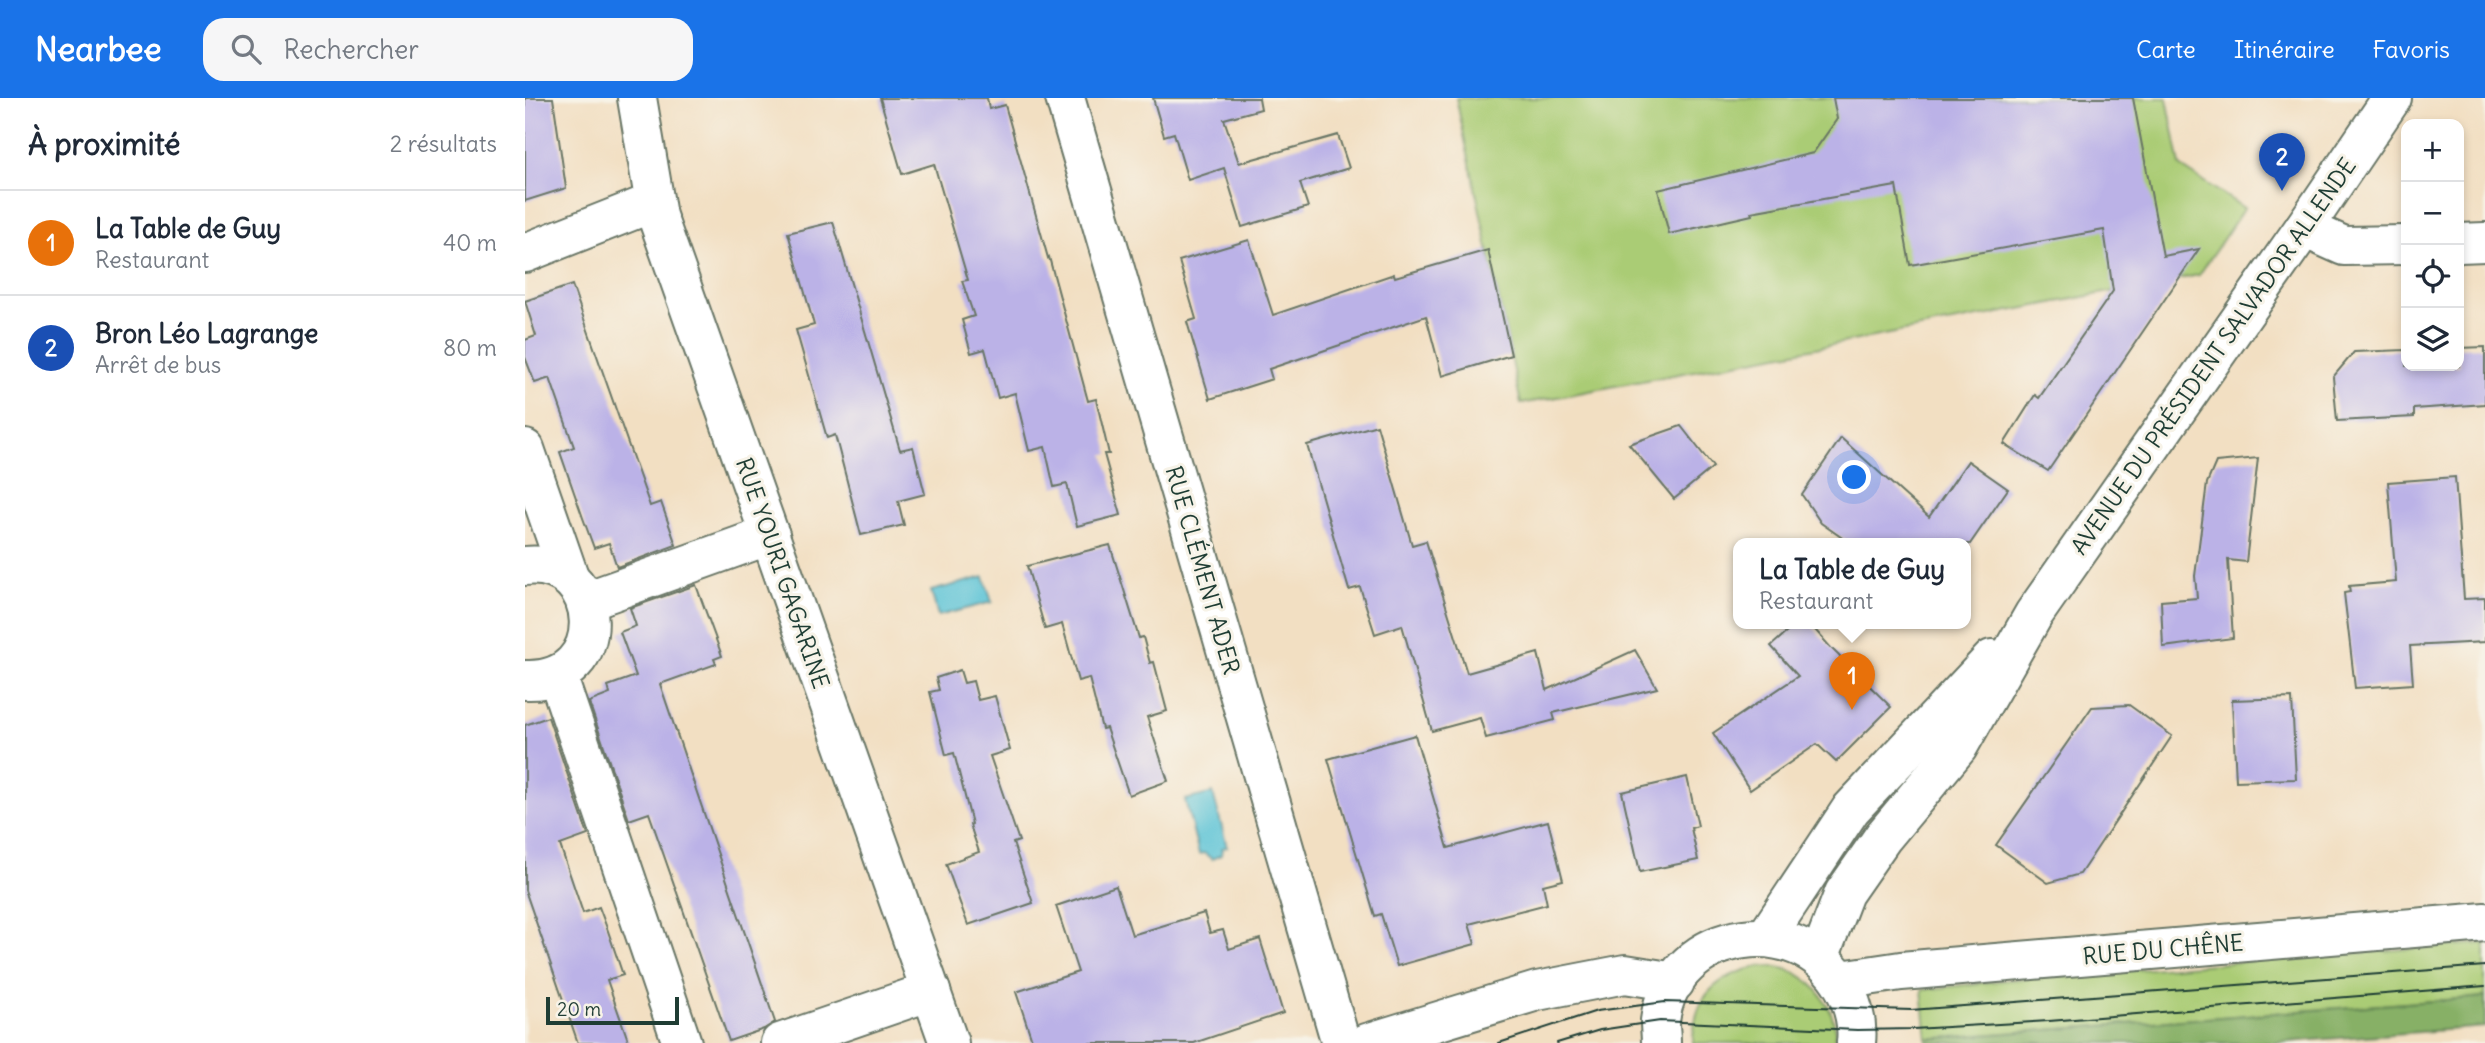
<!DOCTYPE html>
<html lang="fr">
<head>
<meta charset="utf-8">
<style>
  :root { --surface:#fff; --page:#f6f6f7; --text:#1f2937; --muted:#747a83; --line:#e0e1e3; --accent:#1a73e8 }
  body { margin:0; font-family:Delius,sans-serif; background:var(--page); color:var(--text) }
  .controls { position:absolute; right:21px; top:21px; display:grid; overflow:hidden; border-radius:14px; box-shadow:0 4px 10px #0003 }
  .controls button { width:63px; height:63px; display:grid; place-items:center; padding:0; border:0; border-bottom:2px solid var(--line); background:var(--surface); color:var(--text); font:35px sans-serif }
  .scale { position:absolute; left:21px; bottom:18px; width:133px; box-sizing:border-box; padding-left:7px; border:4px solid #1f3d34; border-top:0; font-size:19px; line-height:24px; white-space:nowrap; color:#1f3d34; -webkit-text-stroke:5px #f7f3e8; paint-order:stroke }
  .you { position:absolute; left:1330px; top:380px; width:24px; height:24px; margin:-18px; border:5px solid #fff; border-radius:50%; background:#1a73e8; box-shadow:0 0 0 10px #1a73e833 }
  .badge { display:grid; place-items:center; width:46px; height:46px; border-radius:50%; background:var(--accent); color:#fff; font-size:23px; font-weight:700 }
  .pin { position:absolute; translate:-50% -58px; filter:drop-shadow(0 2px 4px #0008) }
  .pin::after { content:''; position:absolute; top:37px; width:24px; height:21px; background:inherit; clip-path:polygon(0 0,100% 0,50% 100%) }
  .popup { position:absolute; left:1208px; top:440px; width:238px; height:91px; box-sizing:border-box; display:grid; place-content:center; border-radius:14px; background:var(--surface); filter:drop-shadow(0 2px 5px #0005); font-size:23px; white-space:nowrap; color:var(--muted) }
  .popup b { font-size:26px; color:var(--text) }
  .popup::after { content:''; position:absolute; left:50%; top:100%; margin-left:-14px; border:14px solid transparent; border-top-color:var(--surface) }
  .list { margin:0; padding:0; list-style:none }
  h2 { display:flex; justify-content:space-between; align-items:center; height:91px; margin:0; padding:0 28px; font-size:30px }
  h2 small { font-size:23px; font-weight:400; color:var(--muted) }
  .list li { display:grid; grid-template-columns:46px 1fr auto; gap:21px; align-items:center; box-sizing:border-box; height:105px; padding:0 28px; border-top:2px solid var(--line) }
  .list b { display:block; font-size:26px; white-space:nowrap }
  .list p { margin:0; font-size:23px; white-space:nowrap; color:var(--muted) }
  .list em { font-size:23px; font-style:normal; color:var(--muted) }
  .icon { flex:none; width:38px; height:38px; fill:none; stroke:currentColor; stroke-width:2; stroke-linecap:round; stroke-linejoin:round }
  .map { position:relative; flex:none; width:1960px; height:945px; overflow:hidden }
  header { display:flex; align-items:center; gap:42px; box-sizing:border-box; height:98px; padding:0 35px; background:var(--accent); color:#fff }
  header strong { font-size:33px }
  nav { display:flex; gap:38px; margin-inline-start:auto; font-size:24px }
  .search { width:490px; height:63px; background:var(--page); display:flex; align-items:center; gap:18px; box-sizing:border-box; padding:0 24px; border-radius:21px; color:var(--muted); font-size:26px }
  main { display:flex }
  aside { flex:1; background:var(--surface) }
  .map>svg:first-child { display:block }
  .green { fill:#aacc75; stroke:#648454; stroke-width:2 }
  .forest { fill:#87b066; stroke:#53764d; stroke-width:2 }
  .water { fill:#59c2d6; stroke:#3c8085; stroke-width:2 }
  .building { fill:#bbb2e7 }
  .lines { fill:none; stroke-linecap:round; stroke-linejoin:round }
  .minor-casing { stroke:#697666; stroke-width:42 }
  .minor { stroke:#fff; stroke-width:38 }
  .tram { stroke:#1f3d34; stroke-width:2 }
  .labels { text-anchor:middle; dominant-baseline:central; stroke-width:6; stroke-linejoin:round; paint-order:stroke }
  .street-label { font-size:23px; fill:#1f3d34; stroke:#f7f3e8 }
</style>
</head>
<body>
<header>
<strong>Nearbee</strong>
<div class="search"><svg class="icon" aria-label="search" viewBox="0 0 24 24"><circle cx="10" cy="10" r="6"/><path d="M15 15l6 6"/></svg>Rechercher</div>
<nav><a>Carte</a><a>Itinéraire</a><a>Favoris</a></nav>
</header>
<main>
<aside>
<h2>À proximité<small>2 résultats</small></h2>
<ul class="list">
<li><span class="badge" style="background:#e8710a">1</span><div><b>La Table de Guy</b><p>Restaurant</p></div><em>40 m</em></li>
<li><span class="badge" style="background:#1a4fb4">2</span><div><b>Bron Léo Lagrange</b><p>Arrêt de bus</p></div><em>80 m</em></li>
</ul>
</aside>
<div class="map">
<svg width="1960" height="945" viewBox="0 0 1960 945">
  <rect width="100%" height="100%" fill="#f7f3e8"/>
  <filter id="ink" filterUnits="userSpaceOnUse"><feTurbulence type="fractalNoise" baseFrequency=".0143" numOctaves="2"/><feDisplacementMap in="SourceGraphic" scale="14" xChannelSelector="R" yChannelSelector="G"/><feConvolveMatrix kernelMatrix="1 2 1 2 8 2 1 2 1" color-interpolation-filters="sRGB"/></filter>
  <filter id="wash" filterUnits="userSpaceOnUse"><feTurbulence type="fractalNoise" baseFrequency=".00686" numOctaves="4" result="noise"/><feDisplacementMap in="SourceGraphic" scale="28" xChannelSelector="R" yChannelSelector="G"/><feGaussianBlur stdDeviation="1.57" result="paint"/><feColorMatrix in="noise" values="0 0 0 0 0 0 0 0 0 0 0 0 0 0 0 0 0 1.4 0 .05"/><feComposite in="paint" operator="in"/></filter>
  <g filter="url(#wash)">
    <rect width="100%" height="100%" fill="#f2dfc2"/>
    <g class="green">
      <path d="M931 0H1642L1655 68 1719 110 1674 177 996 306Z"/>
      <path d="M1960 845V899L1402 941 1397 892 1481 882Z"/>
      <path d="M1236 868C1243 868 1250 869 1257 870 1289 878 1314 913 1310 945H1168C1168 898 1192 877 1236 868Z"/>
    </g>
    <path class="forest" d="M1960 899V929L1748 945H1402V941Z"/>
    <g class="water">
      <path d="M459 479 467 504 413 518 406 493Z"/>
      <path d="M688 695 702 749 697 750 696 757 687 761 679 755 674 756 660 702Z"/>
    </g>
    <g id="blocks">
      <g class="building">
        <path d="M0 0H28L41 90 0 103Z"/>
        <path d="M355 0H462L464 11 480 7 523 160 524 159 563 303 571 301 584 356H579L596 417 552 428 542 386 529 389 520 349 504 353 490 295 473 300 460 251 446 255 437 222 449 218 437 183 443 182 409 66 377 76Z"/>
        <path d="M628 0H734L736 11 699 21 714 65 813 37 824 70 775 85 783 109 717 129 699 70 663 82 649 35 639 38Z"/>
        <path d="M1308 0H1608L1638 158 1674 151 1523 373 1479 346 1510 297 1514 300 1588 193 1579 132 1385 167 1371 88 1226 114 1227 117 1144 136 1133 92 1288 55 1312 21Z"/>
        <path d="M308 124 375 352 388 349 400 396 373 403 379 427 336 437 310 337 302 340 271 232 289 227 263 135Z"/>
        <path d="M724 142 748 217 869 176 870 179 963 152 986 257 917 278 901 218 744 271 747 281 685 301 662 224 671 221 654 163Z"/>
        <path d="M47 187 125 408 136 404 151 447 92 469 84 445 69 450 58 420 35 354 49 349 25 280 10 285 0 259V242L11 238 0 203Z"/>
        <path d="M1960 249V306L1889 311V319L1812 323 1808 279 1829 254 1881 252V268H1934V250Z"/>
        <path d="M852 327 887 447 901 443 942 575 1013 555 1022 592 1110 552 1132 590 1028 615 1030 622 961 640 955 620 907 633 877 527 850 536 835 489 824 492 782 347Z"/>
        <path d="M1156 328 1188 369 1149 401 1104 346Z"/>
        <path d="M1316 340 1404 419 1443 363 1483 391 1445 446H1326L1296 425 1277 397Z"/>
        <path d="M1733 360 1721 464 1703 462 1708 540 1638 549 1636 503 1672 500 1670 478 1682 385 1691 364Z"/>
        <path d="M1930 379 1939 501 1960 500V544L1885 548 1888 586 1830 590 1819 495 1825 494 1824 488 1871 484 1863 384Z"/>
        <path d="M585 447 614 540 618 539 625 565 629 564 642 613 622 619 643 683 604 697 581 630 577 631 564 580 553 583 537 526 520 531 502 468Z"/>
        <path d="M171 487 197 558 189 561 191 566 135 586 250 924 239 931 204 943 124 715 104 722 64 604 85 596 83 588 111 578 95 534 111 528 105 510Z"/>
        <path d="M1271 526H1285L1306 550 1366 609 1311 664 1292 646 1225 692 1188 635 1273 578 1246 548Z"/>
        <path d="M435 572 439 585 448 583 453 602 470 598 485 652 465 658 494 743 488 745 508 805 443 827 421 766 454 754 445 727 447 726 429 655 421 657 405 594 414 592 411 580Z"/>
        <path d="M1767 600 1771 681 1711 683 1707 602Z"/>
        <path d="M1604 607 1647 638 1555 776 1523 785 1471 747 1567 609Z"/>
        <path d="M23 619 63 737 35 747 58 815 74 809 83 833 98 877 82 882 104 945H53L0 792V627Z"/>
        <path d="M890 637 923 750 1023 723 1038 782 1018 787 1022 806 944 826 950 846 872 868 856 816 850 818 803 661Z"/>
        <path d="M1162 679 1173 728 1166 730 1173 762 1115 774 1097 694Z"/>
        <path d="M591 788 607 837 679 815 685 835 698 832 704 851 735 841 758 915 669 945H508L491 894 553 874 531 808Z"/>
      </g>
    </g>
  </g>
  <g filter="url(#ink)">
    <use href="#blocks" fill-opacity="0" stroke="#697666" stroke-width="2"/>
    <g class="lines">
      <defs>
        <g id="minor">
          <path d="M112 0 132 118 424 945"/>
          <path d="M540 0 816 945"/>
          <path d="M1779 130 1819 148 1881 147"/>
          <path d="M1934 145 1960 144"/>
          <path d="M0 155 129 104"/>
          <path d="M0 351 45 481"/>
          <path d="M0 468C81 459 89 586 0 582"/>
          <path d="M61 503 245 437"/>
          <path d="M32 577 157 945"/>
          <path d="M1241 839 1326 711 1467 561"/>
          <path d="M1294 860 1319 795 1358 739 1433 649 1509 516 1779 130 1867 0"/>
          <path d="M1316 882 1376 873 1960 824"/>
          <path d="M255 945 406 893"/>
          <path d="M842 945 1012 893 1100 876 1150 884"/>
          <path d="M1136 945C1136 938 1135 930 1135 923 1146 828 1283 808 1323 898 1330 914 1333 928 1331 945"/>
        </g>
      </defs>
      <use href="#minor" class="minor-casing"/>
      <use href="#minor" class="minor"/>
      <g class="tram">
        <path d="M974 945 1072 913 1140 904 1386 912 1960 868"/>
        <path d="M1032 945 1075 932 1135 923 1332 932 1388 931 1524 923 1960 888"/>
      </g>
    </g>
  </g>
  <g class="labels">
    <g class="street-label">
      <text transform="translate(1688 258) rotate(-55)">AVENUE DU PRÉSIDENT SALVADOR ALLENDE</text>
      <text transform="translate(678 472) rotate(74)">RUE CLÉMENT ADER</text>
      <text transform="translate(258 475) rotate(71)">RUE YOURI GAGARINE</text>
      <text transform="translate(1638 851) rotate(-5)">RUE DU CHÊNE</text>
    </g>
  </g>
</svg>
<div class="controls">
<button>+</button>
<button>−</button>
<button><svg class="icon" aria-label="locate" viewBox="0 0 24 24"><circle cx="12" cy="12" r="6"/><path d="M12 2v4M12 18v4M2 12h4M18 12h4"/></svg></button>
<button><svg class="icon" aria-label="layers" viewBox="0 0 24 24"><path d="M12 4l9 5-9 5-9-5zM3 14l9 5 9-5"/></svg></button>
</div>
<div class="scale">20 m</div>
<div class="you"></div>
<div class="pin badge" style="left:1327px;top:612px;background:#e8710a">1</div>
<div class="popup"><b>La Table de Guy</b>Restaurant</div>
<div class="pin badge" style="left:1757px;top:93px;background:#1a4fb4">2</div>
</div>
</main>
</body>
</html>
